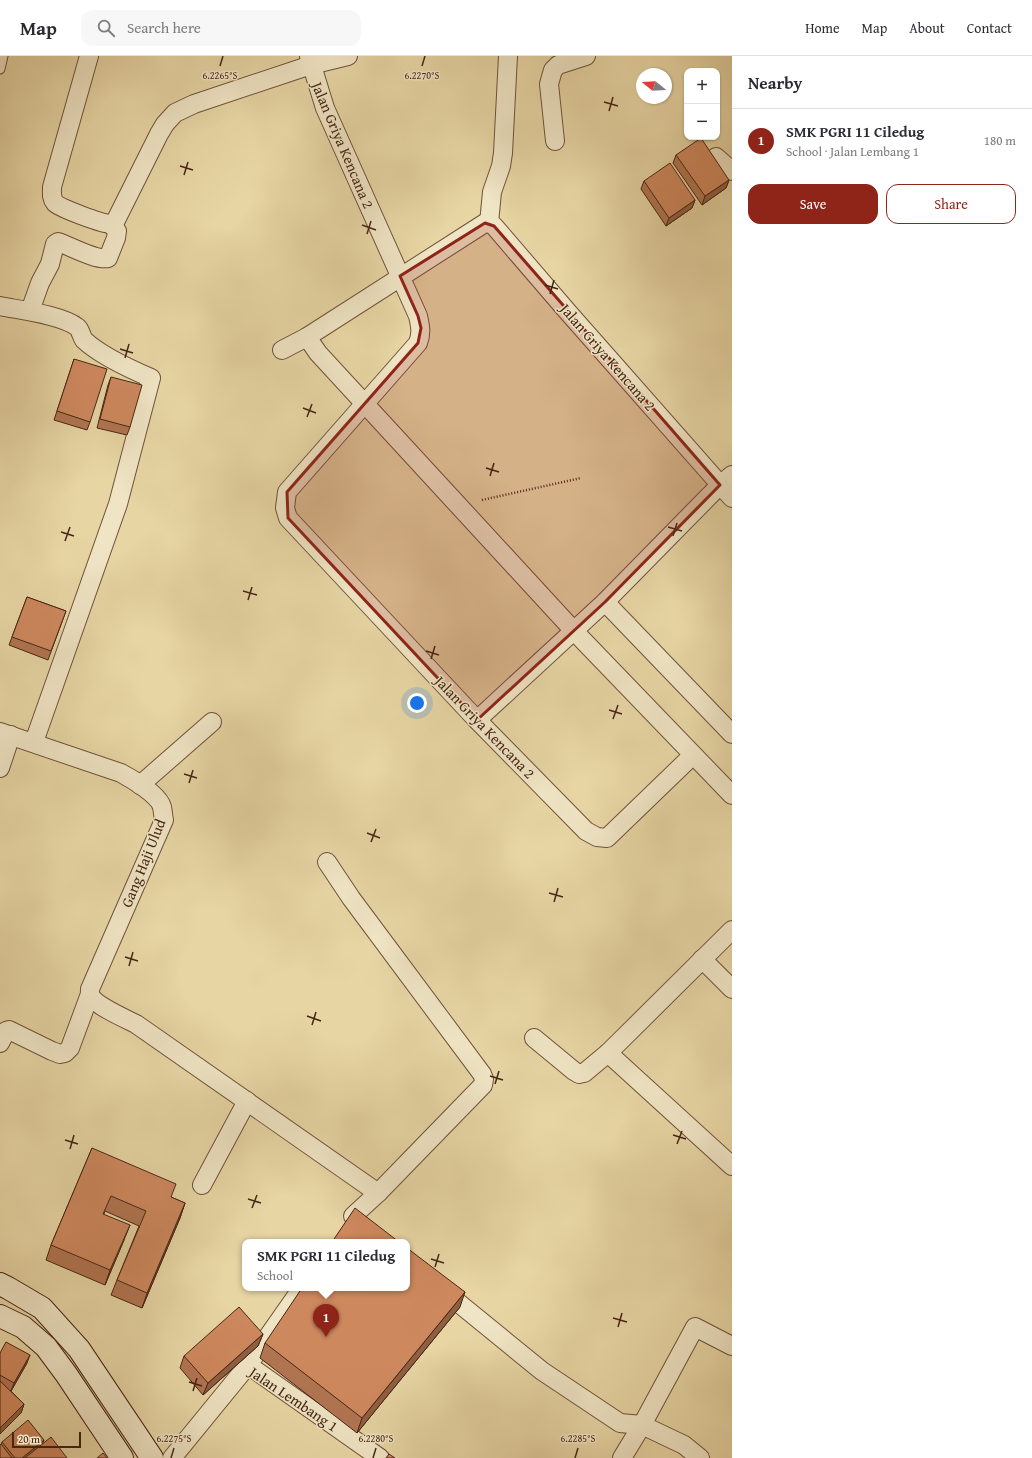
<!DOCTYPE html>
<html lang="en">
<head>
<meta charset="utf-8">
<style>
  :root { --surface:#fff; --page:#f7f7f7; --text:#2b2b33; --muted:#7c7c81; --line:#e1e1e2; --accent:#8f2418 }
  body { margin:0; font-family:"Gentium Book Plus",serif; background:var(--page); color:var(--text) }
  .controls { position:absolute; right:12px; top:12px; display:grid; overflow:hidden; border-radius:8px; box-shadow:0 1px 3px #0004 }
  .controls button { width:36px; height:36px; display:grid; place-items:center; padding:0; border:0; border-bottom:1px solid var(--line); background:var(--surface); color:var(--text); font:20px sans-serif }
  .compass { position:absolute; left:636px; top:12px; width:36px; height:36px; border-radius:50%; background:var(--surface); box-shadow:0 1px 3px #0004; rotate:288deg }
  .scale { position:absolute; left:12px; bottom:10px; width:69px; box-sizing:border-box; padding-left:4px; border:2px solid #472616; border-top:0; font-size:11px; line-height:14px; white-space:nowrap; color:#472616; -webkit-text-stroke:3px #efe4c4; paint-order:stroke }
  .you { position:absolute; left:417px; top:647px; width:14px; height:14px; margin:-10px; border:3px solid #fff; border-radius:50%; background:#1a73e8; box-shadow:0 0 0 6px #1a73e833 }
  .badge { display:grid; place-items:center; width:26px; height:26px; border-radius:50%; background:var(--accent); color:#fff; font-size:13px; font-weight:700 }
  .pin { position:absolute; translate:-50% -33px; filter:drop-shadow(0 1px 2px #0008) }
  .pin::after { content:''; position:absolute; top:21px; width:14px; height:12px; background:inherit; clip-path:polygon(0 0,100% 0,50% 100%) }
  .popup { position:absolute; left:242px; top:1183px; width:168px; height:52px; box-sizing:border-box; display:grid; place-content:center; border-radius:8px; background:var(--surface); filter:drop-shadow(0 1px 3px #0005); font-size:13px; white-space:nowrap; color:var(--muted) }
  .popup b { font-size:15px; color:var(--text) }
  .popup::after { content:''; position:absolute; left:50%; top:100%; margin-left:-8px; border:8px solid transparent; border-top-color:var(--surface) }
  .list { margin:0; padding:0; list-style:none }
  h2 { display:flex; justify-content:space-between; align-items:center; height:52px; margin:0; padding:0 16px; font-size:17px }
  h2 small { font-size:13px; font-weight:400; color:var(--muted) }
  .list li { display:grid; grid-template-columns:26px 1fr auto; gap:12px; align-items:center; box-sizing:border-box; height:64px; padding:0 16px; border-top:1px solid var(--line) }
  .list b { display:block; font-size:15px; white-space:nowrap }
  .list p { margin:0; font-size:13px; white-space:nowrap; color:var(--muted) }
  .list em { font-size:13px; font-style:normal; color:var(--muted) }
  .actions { display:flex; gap:8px; padding:12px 16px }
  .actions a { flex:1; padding:9px 0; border:1px solid var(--accent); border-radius:12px; text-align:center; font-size:14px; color:var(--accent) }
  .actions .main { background:var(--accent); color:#fff }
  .icon { flex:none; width:22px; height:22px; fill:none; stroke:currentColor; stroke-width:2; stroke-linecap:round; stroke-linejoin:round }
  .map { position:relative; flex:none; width:732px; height:1402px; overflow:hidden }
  header { display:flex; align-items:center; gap:24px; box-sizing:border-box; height:56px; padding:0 20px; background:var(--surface); border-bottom:1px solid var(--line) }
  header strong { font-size:19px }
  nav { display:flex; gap:22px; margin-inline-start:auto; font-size:14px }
  .search { width:280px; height:36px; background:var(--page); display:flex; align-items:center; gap:10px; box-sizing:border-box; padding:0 14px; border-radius:12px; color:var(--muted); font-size:15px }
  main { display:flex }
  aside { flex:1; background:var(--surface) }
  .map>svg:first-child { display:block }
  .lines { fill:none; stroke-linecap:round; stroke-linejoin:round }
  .service-casing { stroke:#6f523a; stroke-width:11 }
  .minor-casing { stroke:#6f523a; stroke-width:20 }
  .secondary-casing { stroke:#472616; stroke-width:24 }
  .path { stroke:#472616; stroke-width:2.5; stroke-dasharray:1 2; stroke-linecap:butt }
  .service { stroke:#efe4c4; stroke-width:9 }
  .minor { stroke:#efe4c4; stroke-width:18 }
  .secondary { stroke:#efe4c4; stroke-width:22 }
  .wall { fill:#b17551; stroke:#472616 }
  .shaded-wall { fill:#905f42; stroke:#472616 }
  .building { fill:#ce885e; stroke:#472616 }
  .marked { fill:#8f2418; fill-opacity:0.2; stroke:#8f2418; stroke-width:3; stroke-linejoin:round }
  .ticks { fill:none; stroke:#472616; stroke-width:1.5 }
  .labels { text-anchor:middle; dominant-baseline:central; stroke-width:3; stroke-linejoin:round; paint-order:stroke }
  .street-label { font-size:15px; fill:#472616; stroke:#efe4c4 }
  .ticks-label { font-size:10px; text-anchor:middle; fill:#472616; stroke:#efe4c4; stroke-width:3; stroke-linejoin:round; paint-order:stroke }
</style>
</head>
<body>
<header>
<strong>Map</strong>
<div class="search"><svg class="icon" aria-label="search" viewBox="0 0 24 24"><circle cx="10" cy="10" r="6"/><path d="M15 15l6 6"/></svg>Search here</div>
<nav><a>Home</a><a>Map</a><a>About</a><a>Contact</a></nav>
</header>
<main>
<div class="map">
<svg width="732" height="1402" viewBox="0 0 732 1402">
  <rect width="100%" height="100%" fill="#e7d5a4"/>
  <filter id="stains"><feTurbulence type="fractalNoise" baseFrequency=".005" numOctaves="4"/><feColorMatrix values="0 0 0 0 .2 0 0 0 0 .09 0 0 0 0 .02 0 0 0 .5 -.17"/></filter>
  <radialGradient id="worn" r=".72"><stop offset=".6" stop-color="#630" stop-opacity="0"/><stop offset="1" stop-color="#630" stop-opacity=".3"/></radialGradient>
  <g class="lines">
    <defs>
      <path id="service" d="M0 13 3 0"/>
      <g id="minor">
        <path d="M89 0 52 131C52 137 51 142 55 147 59 152 103 168 111 168L116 164 159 78 165 68 175 57 194 48 311 9 348 0"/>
        <path d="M309 0 325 52 418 260C420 269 422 277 418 287L287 436 285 452 288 462 477 664 586 775 597 781 607 782 693 699"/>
        <path d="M555 85 549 28 553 14 558 9 586 0"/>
        <path d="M716 101 732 115"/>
        <path d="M489 167 492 136 501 110 503 97 508 0"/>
        <path d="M0 250C19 254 62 259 77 271 81 274 81 280 84 284 101 300 130 313 151 322L118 448 34 686"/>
        <path d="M30 255 40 227 50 208 55 188 58 186C70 190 97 205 108 202L116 182 117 175 111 168"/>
        <path d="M307 281 318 297 574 575 732 739"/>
        <path d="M282 294 307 281 485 167H489L494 170 567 255 732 442"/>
        <path d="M605 546 732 678"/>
        <path d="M477 664 605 546 720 429 732 419"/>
        <path d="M0 676 121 717C132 723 159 739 162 751 163 755 163 760 164 764L90 933C90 936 89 939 92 942 99 951 124 962 136 968L378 1137"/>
        <path d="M0 712 11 679"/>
        <path d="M140 729 212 666"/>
        <path d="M327 806 351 842 482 1018 484 1023 483 1029 378 1137 353 1160"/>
        <path d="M702 903 732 933"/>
        <path d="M534 982 574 1015 579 1018 584 1017 608 997 732 874"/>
        <path d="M0 987 6 975 9 974 52 995 60 998 65 997 70 992 90 938"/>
        <path d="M608 997 732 1110"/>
        <path d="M202 1129 247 1045"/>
        <path d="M407 1205 542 1315 620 1367 642 1369 684 1389 700 1402"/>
        <path d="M248 1309 302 1232"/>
        <path d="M172 1402 248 1309 380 1402"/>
        <path d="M622 1402 642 1369 695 1271 732 1290"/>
      </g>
      <g id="secondary">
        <path d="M0 1228 8 1232 42 1252 79 1293 152 1402"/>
        <path d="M0 1260 23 1271 46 1291 66 1318 122 1402"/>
      </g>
    </defs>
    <use href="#service" class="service-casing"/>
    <use href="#minor" class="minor-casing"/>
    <use href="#secondary" class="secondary-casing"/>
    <path class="path" d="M482 444 581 422"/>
    <use href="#service" class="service"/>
    <use href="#minor" class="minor"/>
    <use href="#secondary" class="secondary"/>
  </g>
  <g class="wall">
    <path d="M676 99 729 124 726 132 702 149 673 107Z"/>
    <path d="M644 125 695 144 692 152 666 170 641 133Z"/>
    <path d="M74 303 90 366 87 374 54 364Z"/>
    <path d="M111 321 130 371 127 379 97 372 108 329Z"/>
    <path d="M27 541 66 555 48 604 9 589Z"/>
    <path d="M92 1092 171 1141 185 1147 180 1162 142 1252 111 1239 117 1224 139 1170 105 1155 104 1158 124 1184 105 1229 46 1204 51 1189Z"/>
    <path d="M460 1251 357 1377 260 1302 265 1287Z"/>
    <path d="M263 1278 258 1290 203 1339 180 1312 184 1300Z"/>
    <path d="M0 1297 27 1307 11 1335 10 1334 24 1348 21 1357 0 1378Z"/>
    <path d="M2 1386 42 1388 67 1402H0L1 1389Z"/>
  </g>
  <g class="shaded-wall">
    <path d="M729 124 726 132 702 149 705 140Z"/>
    <path d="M695 144 692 152 666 170 669 162Z"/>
    <path d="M185 1147 180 1162 142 1252 147 1237Z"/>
    <path d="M130 1169 124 1184 105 1229 110 1214Z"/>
    <path d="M465 1236 460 1251 357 1377 362 1362Z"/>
    <path d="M263 1278 258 1290 203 1339 208 1327Z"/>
    <path d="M30 1299 27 1307 11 1335 14 1327Z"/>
    <path d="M24 1348 21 1357 0 1378V1372Z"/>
    <path d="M44 1384 41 1392 29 1402H22Z"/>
  </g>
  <g class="building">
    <path d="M701 82 729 124 705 140 676 99Z"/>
    <path d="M670 107 695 144 669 162 644 125Z"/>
    <path d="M74 303 107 313 90 366 57 355Z"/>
    <path d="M111 321 142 329 130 371 100 363Z"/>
    <path d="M27 541 66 555 51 595 12 581Z"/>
    <path d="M92 1092 176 1128 171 1141 185 1147 147 1237 117 1224 146 1155 111 1140 103 1158 130 1169 110 1214 51 1189Z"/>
    <path d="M355 1152 399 1186H332Z"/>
    <path d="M407 1192 465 1236 362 1362 265 1287 302 1232H407Z"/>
    <path d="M239 1251 263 1278 208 1327 184 1300Z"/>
    <path d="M6 1286 30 1299 14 1327 0 1319V1297Z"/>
    <path d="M0 1325 24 1348 0 1372Z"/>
    <path d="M28 1364 44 1384 22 1402H15L2 1386Z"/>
    <path d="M51 1381 67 1402H25Z"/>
    <path d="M1 1388 12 1402H0V1389Z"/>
    <path d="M103 1397 107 1402H97Z"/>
    <path d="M389 1398 395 1402H386Z"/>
  </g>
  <path class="marked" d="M485 167 494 170 720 429 605 546 477 664 288 462 287 436 418 287 421 272 418 260 400 220Z"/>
  <path class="ticks" d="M220 10 223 0M422 10 425 0M604 46 618 50M609 55 613 41M180 110 193 114M184 119 188 106M362 169 376 174M367 178 371 165M545 229 558 233M550 238 554 224M120 293 133 297M125 302 129 288M303 352 316 357M307 361 312 348M486 412 499 416M490 420 494 407M668 471 682 475M61 476 74 480M673 480 677 467M65 485 70 471M243 535 257 539M248 544 252 531M426 595 439 599M431 603 435 590M609 654 622 658M613 663 618 649M184 718 197 722M189 727 193 714M367 777 380 782M371 786 376 773M549 837 563 841M554 846 558 832M125 901 138 905M129 910 133 896M307 960 321 965M312 969 316 956M490 1020 503 1024M495 1028 499 1015M673 1079 686 1083M65 1084 78 1088M677 1088 682 1075M70 1093 74 1079M248 1143 261 1147M252 1152 257 1139M431 1203 444 1207M435 1211 439 1198M613 1262 627 1266M618 1271 622 1257M189 1326 202 1330M193 1335 197 1322M171 1402 174 1392M373 1402 376 1392M575 1402 578 1392"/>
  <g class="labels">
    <g class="street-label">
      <text transform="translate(343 89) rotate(67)">Jalan Griya Kencana 2</text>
      <text transform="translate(608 301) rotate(49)">Jalan Griya Kencana 2</text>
      <text transform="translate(485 671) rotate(46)">Jalan Griya Kencana 2</text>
      <text transform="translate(143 807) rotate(-68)">Gang Haji Ulud</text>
      <text transform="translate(294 1343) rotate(34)">Jalan Lembang 1</text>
    </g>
  </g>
  <g class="ticks-label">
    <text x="220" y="23">6.2265°S</text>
    <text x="422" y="23">6.2270°S</text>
    <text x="174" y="1386">6.2275°S</text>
    <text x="376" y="1386">6.2280°S</text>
    <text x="578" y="1386">6.2285°S</text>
  </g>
  <rect width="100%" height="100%" filter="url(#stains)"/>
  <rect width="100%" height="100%" fill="url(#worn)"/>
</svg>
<div class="controls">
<button>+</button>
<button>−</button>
</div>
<svg class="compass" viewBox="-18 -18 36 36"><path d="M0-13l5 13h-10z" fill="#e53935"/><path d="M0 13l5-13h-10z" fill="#7c7c81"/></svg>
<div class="scale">20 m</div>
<div class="you"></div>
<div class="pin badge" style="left:326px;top:1281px">1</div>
<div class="popup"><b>SMK PGRI 11 Ciledug</b>School</div>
</div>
<aside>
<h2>Nearby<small></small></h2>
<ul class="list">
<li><span class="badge">1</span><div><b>SMK PGRI 11 Ciledug</b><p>School · Jalan Lembang 1</p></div><em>180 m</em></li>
</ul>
<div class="actions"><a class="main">Save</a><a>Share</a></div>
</aside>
</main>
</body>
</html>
